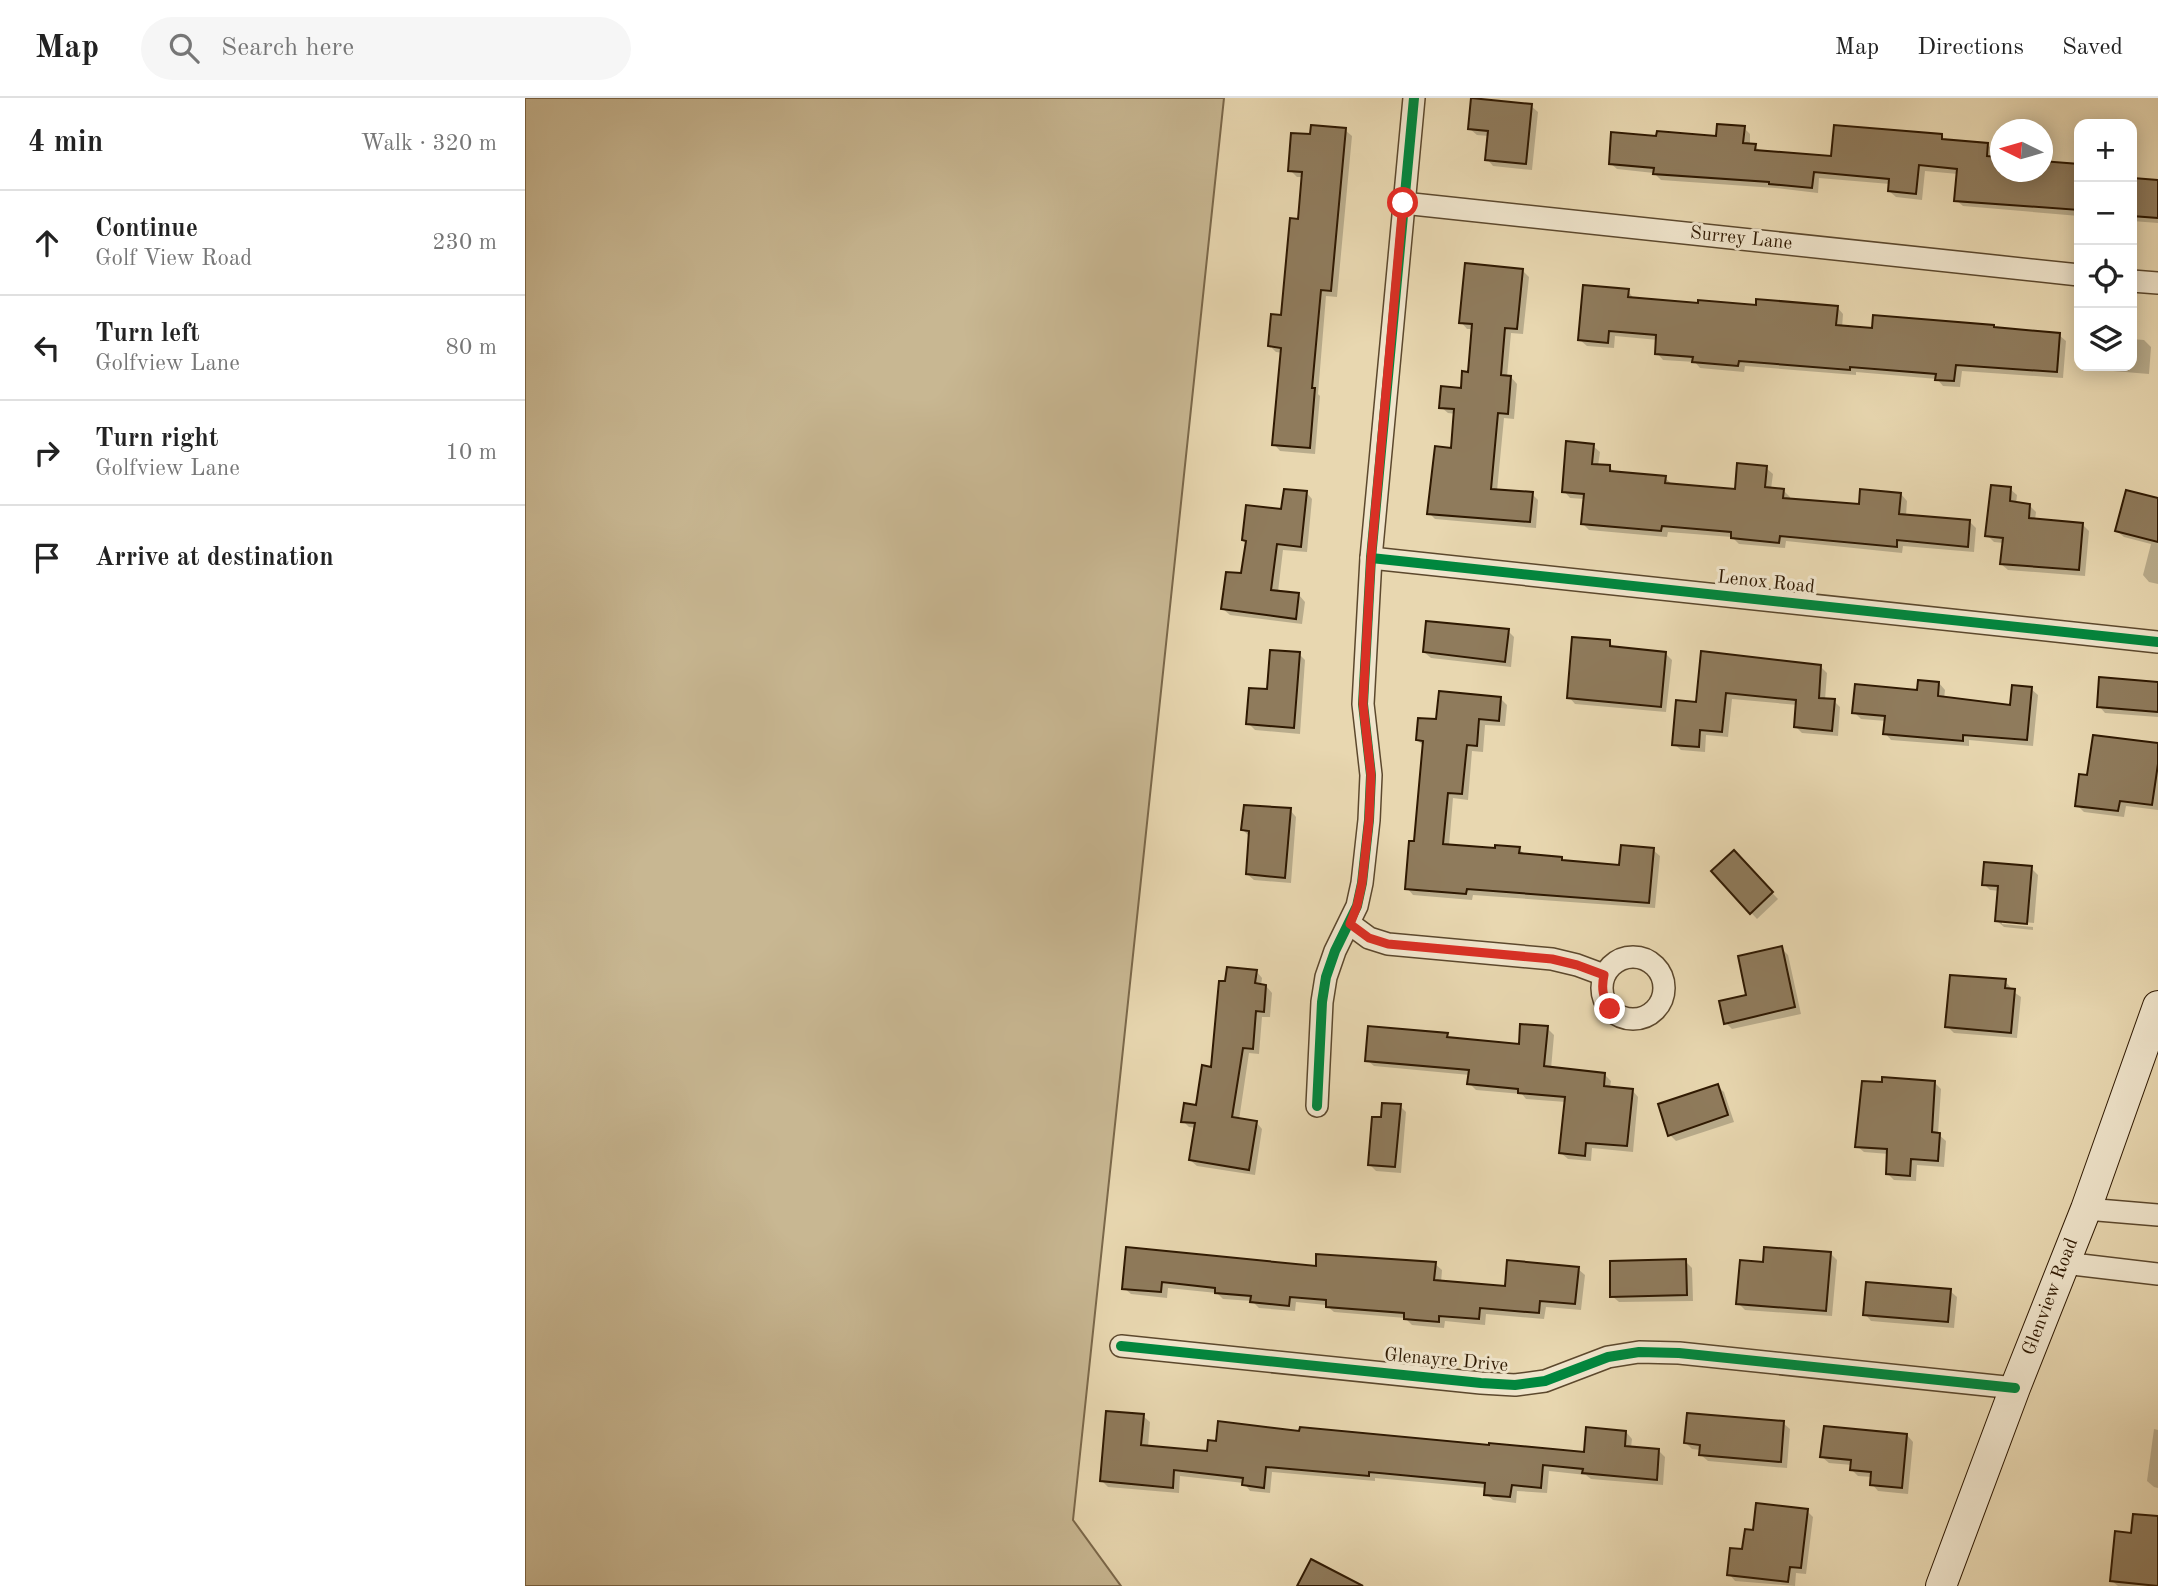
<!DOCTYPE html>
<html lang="en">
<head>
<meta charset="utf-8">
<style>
  :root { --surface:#fff; --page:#f6f6f6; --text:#222; --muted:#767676; --line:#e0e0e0 }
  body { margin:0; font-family:"Old Standard TT",serif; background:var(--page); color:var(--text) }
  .controls { position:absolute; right:21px; top:21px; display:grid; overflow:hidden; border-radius:14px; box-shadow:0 4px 18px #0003 }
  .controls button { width:63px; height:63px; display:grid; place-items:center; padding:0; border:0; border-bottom:2px solid var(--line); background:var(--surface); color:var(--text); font:35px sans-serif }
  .compass { position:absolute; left:1465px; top:21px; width:63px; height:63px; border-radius:50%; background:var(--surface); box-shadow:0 4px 18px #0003; rotate:275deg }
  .stop { position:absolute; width:21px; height:21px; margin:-16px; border:5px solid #d93025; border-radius:50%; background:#fff }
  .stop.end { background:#d93025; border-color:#fff; box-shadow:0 2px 7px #0008 }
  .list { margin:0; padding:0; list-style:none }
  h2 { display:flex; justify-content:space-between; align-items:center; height:91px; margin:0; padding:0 28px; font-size:30px }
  h2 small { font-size:23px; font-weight:400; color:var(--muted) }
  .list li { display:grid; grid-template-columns:46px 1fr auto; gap:21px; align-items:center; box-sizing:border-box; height:105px; padding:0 28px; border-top:2px solid var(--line) }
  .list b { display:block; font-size:26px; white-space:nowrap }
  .list p { margin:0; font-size:23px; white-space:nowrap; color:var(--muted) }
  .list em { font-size:23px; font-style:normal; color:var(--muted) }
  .icon { flex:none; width:38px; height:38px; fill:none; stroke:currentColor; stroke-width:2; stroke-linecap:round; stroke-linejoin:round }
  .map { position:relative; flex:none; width:1633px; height:1488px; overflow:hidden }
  header { display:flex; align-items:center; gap:42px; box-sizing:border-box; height:98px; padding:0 35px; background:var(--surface); border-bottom:2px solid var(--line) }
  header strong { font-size:33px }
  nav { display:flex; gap:38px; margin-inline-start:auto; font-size:24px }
  .search { width:490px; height:63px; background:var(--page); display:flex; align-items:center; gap:18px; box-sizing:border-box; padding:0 24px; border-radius:38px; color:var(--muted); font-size:26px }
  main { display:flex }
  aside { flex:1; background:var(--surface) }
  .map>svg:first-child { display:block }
  .green { fill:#c8b792; stroke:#7b684a; stroke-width:2 }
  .shadow { fill:#0003 }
  .building { fill:#8f7b5c; stroke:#2e1801; stroke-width:2 }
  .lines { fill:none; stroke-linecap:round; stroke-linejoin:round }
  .minor-casing { stroke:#5c482d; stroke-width:24 }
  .secondary-casing { stroke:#2e1801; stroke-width:32 }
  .minor { stroke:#f0e5cc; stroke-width:21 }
  .secondary { stroke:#f0e5cc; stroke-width:30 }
  .cycleway-casing { stroke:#f0e5cc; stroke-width:15 }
  .cycleway { stroke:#00873e; stroke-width:10 }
  .route { stroke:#d93025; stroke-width:9 }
  .labels { text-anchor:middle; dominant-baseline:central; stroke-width:6; stroke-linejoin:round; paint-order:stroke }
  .street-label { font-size:19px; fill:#2e1801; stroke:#f0e5cc }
</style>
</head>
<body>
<header>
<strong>Map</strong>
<div class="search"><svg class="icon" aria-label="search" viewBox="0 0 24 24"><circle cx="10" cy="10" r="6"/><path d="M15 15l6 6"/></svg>Search here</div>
<nav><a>Map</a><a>Directions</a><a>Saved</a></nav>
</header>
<main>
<aside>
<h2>4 min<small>Walk · 320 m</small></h2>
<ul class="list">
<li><svg class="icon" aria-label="ahead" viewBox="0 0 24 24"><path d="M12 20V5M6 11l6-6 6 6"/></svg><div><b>Continue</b><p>Golf View Road</p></div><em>230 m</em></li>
<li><svg class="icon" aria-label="left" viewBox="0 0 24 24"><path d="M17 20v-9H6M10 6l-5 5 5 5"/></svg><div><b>Turn left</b><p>Golfview Lane</p></div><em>80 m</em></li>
<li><svg class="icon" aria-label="right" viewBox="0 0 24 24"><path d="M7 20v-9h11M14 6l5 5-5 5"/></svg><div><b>Turn right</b><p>Golfview Lane</p></div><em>10 m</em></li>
<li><svg class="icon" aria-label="arrive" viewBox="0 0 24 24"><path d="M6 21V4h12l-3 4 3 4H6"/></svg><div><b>Arrive at destination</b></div></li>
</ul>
</aside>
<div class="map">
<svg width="1633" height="1488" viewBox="0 0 1633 1488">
  <rect width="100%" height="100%" fill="#e8d7b0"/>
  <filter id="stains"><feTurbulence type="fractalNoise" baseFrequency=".00286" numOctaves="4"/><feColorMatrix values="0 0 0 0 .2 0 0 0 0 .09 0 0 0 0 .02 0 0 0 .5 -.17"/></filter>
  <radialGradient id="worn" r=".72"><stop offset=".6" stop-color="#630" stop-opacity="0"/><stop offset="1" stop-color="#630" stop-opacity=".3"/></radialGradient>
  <path class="green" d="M0 0H699L548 1422 596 1488H0Z"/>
  <g class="shadow">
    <path d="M1006 8 1013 14 1007 72 968 68 962 61 964 38 952 37 945 31Z"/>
    <path d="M1219 30 1225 36V47L1230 48 1236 54 1308 60 1416 38 1421 43 1462 46 1469 53 1468 60 1476 61V74H1518L1552 67 1554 49V118L1438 108 1431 102 1433 76 1400 73 1397 102 1371 99 1364 93 1365 86 1294 80 1293 95 1250 90 1136 82 1129 75 1092 71 1085 65 1133 40H1192Z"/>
    <path d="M820 32 827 38 812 199 801 198 793 296 795 298 790 356 755 353 749 346 758 255 751 254 745 248 758 219 775 123 779 79H772L765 72 787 38Z"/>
    <path d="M1607 81 1633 84V125L1607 123Z"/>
    <path d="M998 173 1004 179 998 236 986 235 982 279H986L992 286 989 321 979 320 972 393 1007 396 1013 402 1011 430 910 421 904 415 928 352 931 316 923 315 916 309 937 291 945 276 948 231H942L936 224Z"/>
    <path d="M1103 193 1109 201 1232 209H1312L1318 216 1317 230 1349 232 1471 231 1534 237 1541 243 1538 280 1437 273 1435 289 1418 288 1412 281 1331 274V277L1220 268 1219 274 1175 270 1170 264 1138 262 1132 255 1133 242 1090 238 1089 250 1062 248 1055 242Z"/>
    <path d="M1607 241 1619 242 1626 249 1624 276 1588 273 1582 268H1607Z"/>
    <path d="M1068 348 1075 354 1073 368 1084 369 1091 375 1140 380 1147 386 1212 393 1241 370 1248 376 1246 391 1258 392 1265 399V402L1335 408 1376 396 1382 403 1381 418 1445 424 1451 430 1449 454 1378 448 1377 455 1261 443 1260 450 1214 446 1207 439 1143 434 1142 439 1064 432 1058 426 1060 401 1045 400 1039 393Z"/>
    <path d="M1485 391 1492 397 1491 406 1504 407 1511 414 1510 422 1558 427 1564 433 1560 478 1483 472 1476 466 1479 445 1469 444 1462 437Z"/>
    <path d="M781 394 787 401 782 454 758 452 753 494 774 497 780 504 777 526 705 517 698 511 718 477 722 445 719 442Z"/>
    <path d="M1633 402V486L1624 484 1618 477 1626 446 1599 439 1592 433Z"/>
    <path d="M983 533 989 539 986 569 906 560 899 554Z"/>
    <path d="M1084 544 1091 551 1140 555 1147 562 1141 614 1050 606 1044 599Z"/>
    <path d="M1177 555 1296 569 1302 575 1300 602 1309 603 1315 609 1313 638 1277 635 1271 629 1273 607 1207 601 1203 639 1181 637 1180 654 1156 652 1149 646 1172 605Z"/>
    <path d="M774 556 780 562 775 636 730 632 723 625 744 593Z"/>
    <path d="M1414 585 1420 592 1419 601 1487 609 1506 591 1513 597 1508 648 1444 642V648L1366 642 1360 635 1361 623 1336 621 1329 614Z"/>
    <path d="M1633 586V619L1580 615 1574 608Z"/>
    <path d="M976 601 982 607 980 628 960 627 958 654 947 653 943 702 928 700 924 748 972 752 994 751 1000 757 1036 760 1039 764 1096 769 1128 752 1135 758 1130 810 948 797 947 802 888 797 882 790 891 745 900 649 892 642 913 623Z"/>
    <path d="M1633 647V712L1601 708 1599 719 1559 714 1552 707 1563 679Z"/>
    <path d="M765 712 771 719 766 785 729 782 722 776 725 739 718 732Z"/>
    <path d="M1208 754 1253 801 1232 821 1188 773Z"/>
    <path d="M1506 770 1513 777 1509 825 1477 822V826L1508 829V832L1479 829 1472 823 1475 793 1465 792 1459 786Z"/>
    <path d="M1256 850 1263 857 1276 916 1207 931 1201 925 1223 898Z"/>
    <path d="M731 873 737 880 736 888H741L747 895 745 919H737L734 956 724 955 714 1022 731 1024 737 1031 730 1077 672 1068 665 1062 671 1030 664 1029 658 1023 672 1009Z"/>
    <path d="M1480 883 1486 890V892L1496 899 1492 940 1429 935 1422 928Z"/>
    <path d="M1022 930 1029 937 1026 971 1079 976 1086 983 1085 990 1107 992 1113 999 1108 1054 1067 1050 1066 1063 1043 1061 1036 1055 1041 1004 1001 1001 997 996 951 992 944 985 945 977 849 968 842 962 922 937 926 941 995 947Z"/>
    <path d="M1410 985 1416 991 1413 1036 1421 1043 1419 1069 1392 1067 1391 1083 1369 1082 1362 1075 1364 1056 1339 1054 1332 1048Z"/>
    <path d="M1192 988 1199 994 1209 1024 1151 1043 1145 1037Z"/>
    <path d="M875 1008 881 1014 876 1075 851 1073 844 1066 857 1021Z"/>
    <path d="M603 1151 792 1170 910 1166 917 1172 916 1185 981 1190 1053 1171 1060 1177 1056 1212 1021 1209 1019 1221 961 1216 960 1227 920 1223 919 1230 887 1227 880 1220 809 1214 801 1207 771 1204 770 1213 734 1210 727 1203 698 1201 692 1195 643 1190 642 1200 606 1196 599 1190Z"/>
    <path d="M1305 1155 1312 1162 1307 1218 1220 1212 1213 1205 1240 1165Z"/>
    <path d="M1160 1163 1167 1170 1168 1203 1094 1204 1087 1198Z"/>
    <path d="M1425 1193 1432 1199 1429 1230 1346 1223 1340 1216Z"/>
    <path d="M618 1318 625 1324 623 1349 683 1355 776 1335 1061 1356 1101 1334 1107 1341 1106 1350 1134 1353 1140 1359 1138 1387 1066 1381 1061 1377 1024 1373 1022 1395 992 1393 991 1405 968 1402 961 1396 962 1390 850 1380V1383L747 1374 745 1395 725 1393 719 1385 655 1378 654 1395 583 1389 577 1383Z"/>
    <path d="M1258 1325 1265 1331 1262 1370 1183 1363 1176 1357V1352L1167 1351 1161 1345Z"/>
    <path d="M1629 1331 1633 1332V1390L1629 1389 1622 1383Z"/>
    <path d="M1382 1337 1388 1344 1383 1396 1353 1393 1347 1386V1379L1333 1378 1327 1372V1367L1304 1365 1297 1359Z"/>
    <path d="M1282 1413 1288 1419 1281 1476 1271 1475 1270 1488 1210 1483 1204 1476 1230 1434Z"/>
    <path d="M1633 1420V1488H1593L1587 1483 1608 1437Z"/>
  </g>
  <g class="building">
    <path d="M946 0 1007 6 1001 66 960 62 963 33 943 31Z"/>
    <path d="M1192 26 1220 28 1218 45 1231 46 1230 52 1306 58 1309 27 1417 36V41L1463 45 1462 58 1475 59V74H1517V63L1554 66V112L1429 103 1432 71 1394 67 1391 96 1363 93 1364 81 1289 74 1287 90 1244 86V84L1128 76 1129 70 1084 66 1086 34 1131 38 1132 33 1191 38Z"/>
    <path d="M786 27 821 30 806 193 796 192 787 290H790L785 350 747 347 756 250 743 248 746 216 756 217 765 120 773 121 777 74 763 73 766 35 785 36Z"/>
    <path d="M1608 80 1633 82V120L1607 118Z"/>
    <path d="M940 165 998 171 992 231 980 230 976 277 986 278 983 316 973 315 966 391 1008 394 1005 424 902 416 910 348 926 350 929 311 914 310 916 288 936 290 937 273 943 274 947 226 934 225Z"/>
    <path d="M1058 187 1104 191 1103 199 1173 205V202L1231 207V201L1313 208 1311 227 1347 230 1348 217 1469 227V229L1535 235 1532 274 1431 267 1429 283 1410 282 1411 276 1325 269V272L1214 263 1213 268 1167 264 1168 259 1130 256 1131 237 1084 233 1083 245 1053 242Z"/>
    <path d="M1041 343 1069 346 1067 366 1085 367V373L1141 378 1140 385 1210 391 1212 365 1242 368 1240 389 1259 391 1258 400 1334 406 1335 391 1376 395 1374 416 1445 422 1443 449 1372 442V449L1255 438 1254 445 1206 440V434L1137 428 1136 433 1056 426 1059 396 1037 394Z"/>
    <path d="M1466 387 1486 389 1485 403 1505 406 1504 420 1558 425 1554 472 1475 466 1478 440 1460 438Z"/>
    <path d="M759 391 782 393 776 449 752 446 746 492 774 495 771 521 696 511 701 474 716 475 721 443 717 442 721 407 756 411Z"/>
    <path d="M1601 392 1633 400V444L1590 433Z"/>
    <path d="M901 523 984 531 980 564 898 554Z"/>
    <path d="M1047 539 1085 542V548L1141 554 1136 609 1042 600Z"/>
    <path d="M745 552 775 554 769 630 721 626 724 590 742 591Z"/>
    <path d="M1176 553 1296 567 1294 600 1310 601 1307 633 1269 629 1271 602 1201 595 1197 634 1175 632 1174 649 1147 647 1151 602 1171 604Z"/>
    <path d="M1574 579 1633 584V614L1572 609Z"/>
    <path d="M1393 582 1414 584 1413 598 1485 607 1487 587 1507 589 1502 642 1438 637V643L1358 636 1360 618 1327 615 1330 586 1392 592Z"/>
    <path d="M914 593 976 599 974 623 954 621 952 648 942 647 937 696 923 695 918 746 970 750V747L995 749 994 755 1037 759V762L1094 767 1096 747 1129 750 1124 805 942 791 941 796 880 791 884 743H889L898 643 891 642 893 620 911 621Z"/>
    <path d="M1568 637 1633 645V666L1627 707 1595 703 1593 713 1550 708 1554 676 1562 677Z"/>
    <path d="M719 707 766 710 760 780 721 776 724 733 716 732Z"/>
    <path d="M1209 752 1248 794 1225 816 1186 773Z"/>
    <path d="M1459 764 1507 768 1502 826 1470 823 1473 788 1457 787Z"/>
    <path d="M1257 848 1270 909 1199 926 1194 903 1221 897 1213 858Z"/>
    <path d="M702 869 732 872 730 885 741 887 739 914 731 913 728 951 718 950 707 1019 732 1023 724 1072 664 1062 670 1025 656 1024 659 1005 671 1007 677 967 686 969 694 883H700Z"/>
    <path d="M1425 877 1481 881 1480 890 1490 891 1486 935 1420 929Z"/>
    <path d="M995 926 1023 928 1019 968 1080 975 1079 988 1108 991 1102 1048 1061 1045 1060 1058 1034 1055 1040 999 993 995V991L942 986 944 972 840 963 843 928 923 935 922 939 994 946Z"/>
    <path d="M1357 979 1410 983 1407 1034 1415 1035 1413 1063 1386 1061 1385 1078 1361 1076 1362 1051 1330 1049 1337 983 1357 984Z"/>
    <path d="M1193 986 1203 1017 1143 1038 1133 1006Z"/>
    <path d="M857 1005 876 1006 870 1069 843 1067 847 1019H856Z"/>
    <path d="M601 1149 791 1168V1156L911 1164 909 1182 980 1188 982 1162 1054 1169 1050 1206 1015 1203 1014 1215 955 1210 954 1221 914 1218V1224L879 1221V1215L801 1209V1202L765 1199 764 1208 725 1204 726 1198 690 1195V1190L637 1184 636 1194 597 1191Z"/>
    <path d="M1239 1149 1306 1154 1301 1213 1211 1206 1215 1162 1238 1164Z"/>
    <path d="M1161 1161 1162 1197 1085 1199V1163Z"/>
    <path d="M1341 1184 1426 1191 1423 1224 1338 1217Z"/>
    <path d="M581 1313 619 1316 616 1347 682 1353 683 1342 691 1343 693 1323 774 1333 775 1329 964 1347V1345L1059 1354 1061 1329 1101 1333 1100 1348 1134 1351 1132 1382 1057 1375 1058 1371 1018 1367 1016 1390 987 1387 985 1399 959 1397 960 1385 844 1374V1378L741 1369 739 1390 717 1387 718 1380 649 1372 648 1390 575 1383Z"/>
    <path d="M1162 1315 1259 1323 1256 1364 1174 1357 1175 1347 1159 1345Z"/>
    <path d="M1299 1328 1382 1336 1377 1390 1345 1387 1346 1374 1325 1372 1326 1362 1295 1359Z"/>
    <path d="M1231 1405 1283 1411 1276 1470 1265 1469 1263 1484 1202 1477 1205 1450 1217 1451 1220 1431 1228 1432Z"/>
    <path d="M1608 1416 1633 1418V1488L1585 1483 1590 1433 1606 1435Z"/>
    <path d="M786 1461 838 1488H772Z"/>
  </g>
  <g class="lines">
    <defs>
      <g id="minor">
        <path d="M878 105 1554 177"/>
        <path d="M1607 183 1633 185"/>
        <path d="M846 460 1633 544"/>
        <path d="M825 826 844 840 863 846 1027 861 1052 867 1079 877"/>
        <circle cx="1108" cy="890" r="31"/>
        <path d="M792 1008 797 904 801 879 810 853 832 808 837 785 844 722 846 677 838 606 846 460 889 0"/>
        <path d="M1561 1111 1633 1117"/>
        <path d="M1539 1165 1633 1176"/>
        <path d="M596 1248 956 1285 990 1287 1020 1283 1083 1259 1114 1254 1154 1255 1490 1290"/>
      </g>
      <path id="secondary" d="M1416 1488 1490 1290 1561 1111 1633 908"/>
    </defs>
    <use href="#minor" class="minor-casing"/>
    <use href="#secondary" class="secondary-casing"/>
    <use href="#minor" class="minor"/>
    <use href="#secondary" class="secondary"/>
    <defs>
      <g id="cycleway">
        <path d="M846 460 1633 544"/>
        <path d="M792 1008 797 904 801 879 810 853 832 808 837 785 844 722 846 677 838 606 846 460 889 0"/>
        <path d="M596 1248 956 1285 990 1287 1020 1283 1083 1259 1114 1254 1154 1255 1490 1290"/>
      </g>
    </defs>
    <use href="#cycleway" class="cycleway-casing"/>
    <use href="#cycleway" class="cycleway"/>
  </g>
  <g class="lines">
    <path class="route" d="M878 105 846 460 838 606 846 677 844 722 837 785 832 808 825 826 844 840 863 846 1027 861 1052 867 1079 877C1076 891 1078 899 1085 911"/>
  </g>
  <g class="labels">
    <g class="street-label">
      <text transform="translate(1216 141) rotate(6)">Surrey Lane</text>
      <text transform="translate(1241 485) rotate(6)">Lenox Road</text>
      <text transform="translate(1526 1199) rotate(-69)">Glenview Road</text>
      <text transform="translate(921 1263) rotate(5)">Glenayre Drive</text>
    </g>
  </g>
  <rect width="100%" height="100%" filter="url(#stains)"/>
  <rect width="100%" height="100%" fill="url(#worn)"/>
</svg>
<div class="controls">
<button>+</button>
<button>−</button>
<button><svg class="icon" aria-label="locate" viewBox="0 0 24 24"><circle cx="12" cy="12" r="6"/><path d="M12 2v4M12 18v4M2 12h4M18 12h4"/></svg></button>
<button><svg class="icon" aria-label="layers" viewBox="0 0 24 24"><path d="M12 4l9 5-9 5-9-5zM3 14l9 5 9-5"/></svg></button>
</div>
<svg class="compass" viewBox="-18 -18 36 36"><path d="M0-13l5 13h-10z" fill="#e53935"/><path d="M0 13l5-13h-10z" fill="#767676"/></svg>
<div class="stop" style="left:878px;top:105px"></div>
<div class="stop end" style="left:1085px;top:911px"></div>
</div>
</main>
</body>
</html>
